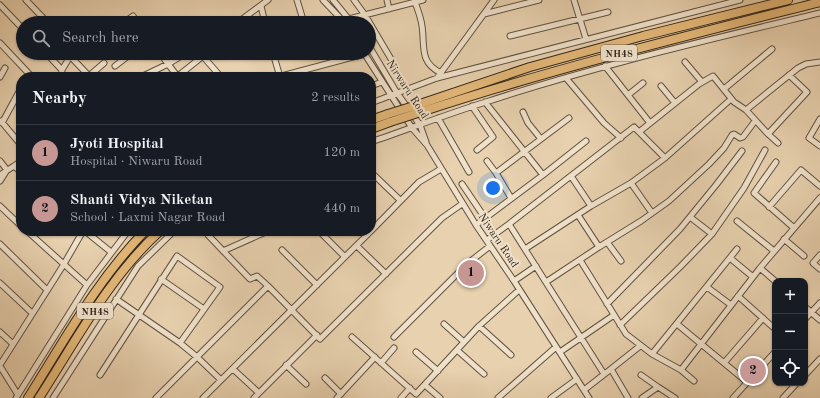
<!DOCTYPE html>
<html lang="en">
<head>
<meta charset="utf-8">
<style>
	body { margin:0; font-family:"Old Standard TT",serif; background:#242831; color:#f1f3f6 }
	.controls { position:absolute; right:12px; bottom:12px; display:grid; overflow:hidden; border-radius:8px; box-shadow:0 1px 3px #0004 }
	.controls button { width:36px; height:36px; display:grid; place-items:center; padding:0; border:0; border-bottom:1px solid #363941; background:#171b24; color:#f1f3f6; font:20px sans-serif }
	.you { position:absolute; left:493px; top:188px; width:14px; height:14px; margin:-10px; border:3px solid #fff; border-radius:50%; background:#1a73e8; box-shadow:0 0 0 6px #1a73e833 }
	.badge { display:grid; place-items:center; width:26px; height:26px; border-radius:50%; background:#c59692; color:#111; font-size:13px; font-weight:700 }
	.pin { position:absolute; translate:-50% -50%; border:2px solid #fff; box-shadow:0 1px 4px #0006 }
	.list { margin:0; padding:0; list-style:none }
	h2 { display:flex; justify-content:space-between; align-items:center; height:52px; margin:0; padding:0 16px; font-size:17px }
	h2 small { font-size:13px; font-weight:400; color:#9ea1a6 }
	.list li { display:grid; grid-template-columns:26px 1fr auto; gap:12px; align-items:center; box-sizing:border-box; height:56px; padding:0 16px; border-top:1px solid #363941 }
	.list b { display:block; font-size:15px; white-space:nowrap }
	.list p { margin:0; font-size:13px; white-space:nowrap; color:#9ea1a6 }
	.list em { font-size:13px; font-style:normal; color:#9ea1a6 }
	.icon { flex:none; width:22px; height:22px; fill:none; stroke:currentColor; stroke-width:2; stroke-linecap:round; stroke-linejoin:round }
	.map { position:relative; flex:none; width:820px; height:398px; overflow:hidden }
	.search { position:absolute; background:#171b24; box-shadow:0 1px 3px #0004; left:16px; top:16px; width:360px; height:44px; display:flex; align-items:center; gap:10px; box-sizing:border-box; padding:0 14px; border-radius:22px; color:#9ea1a6; font-size:15px }
	.panel { position:absolute; background:#171b24; box-shadow:0 1px 3px #0004; left:16px; top:72px; width:360px; height:164px; border-radius:16px }
	.map>svg:first-child { display:block }
	.lines { fill:none; stroke-linecap:round; stroke-linejoin:round }
	.minor-casing { stroke:#605240; stroke-width:7 }
	.highway-casing { stroke:#33271b; stroke-width:10 }
	.minor { stroke:#f0e1cb; stroke-width:5 }
	.highway { stroke:#e4b878; stroke-width:8 }
	.highway-bridge-casing { stroke:#33271b; stroke-width:10; stroke-linecap:butt }
	.highway-bridge { stroke:#e4b878; stroke-width:8 }
	.labels { text-anchor:middle; stroke-width:4; stroke-linejoin:round; paint-order:stroke }
	.shield { fill:#f0e1cb; stroke:#6c5f50; stroke-width:1 }
	.shield-label { font-size:10px; font-weight:bold; fill:#33271b }
	.street-label { font-size:11px; fill:#33271b; stroke:#f0e1cb }
</style>
</head>
<body>
<div class="map">
<svg width="820" height="398" viewBox="0 0 820 398">
	<rect width="100%" height="100%" fill="#e8d1af"/>
	<filter id="stains"><feTurbulence type="fractalNoise" baseFrequency=".005" numOctaves="4"/><feColorMatrix values="0 0 0 0 .2 0 0 0 0 .09 0 0 0 0 .02 0 0 0 .5 -.17"/></filter>
	<radialGradient id="worn" r=".72"><stop offset=".6" stop-color="#630" stop-opacity="0"/><stop offset="1" stop-color="#630" stop-opacity=".3"/></radialGradient>
	<g class="lines">
		<g class="minor-casing">
			<path id="minor" d="M26,0L48,23
				M297,0L304,23
				M323,0L344,22
				M333,0L352,23
				M354,0L365,15L391,59
				M387,0L389,9
				M574,0L586,39
				M415,2C418,10 421,18 422,26C425,47 419,62 441,73
				M0,5L23,29
				M261,6L265,23
				M484,14L539,0
				M123,23L133,16L138,23
				M237,23L268,0
				M333,23L423,0
				M510,36L608,12
				M0,43L32,77
				M369,46L397,93L420,125L426,142
				M46,53L62,70L72,53
				M160,53L168,64L186,53
				M200,53L221,77
				M273,53L280,77
				M364,53L412,128L427,145L476,225L514,281L589,398
				M70,56L90,77
				M685,62L702,82
				M115,66L132,53
				M605,66L650,123
				M89,76L104,63
				M178,76L203,56L214,53
				M0,77L5,68
				M61,77L62,70
				M141,77L168,64L178,77
				M278,77L364,54
				M437,78L494,0
				M566,78L604,123L621,138
				M371,86L382,82
				M661,86L675,103
				M724,89L772,49
				M628,95L643,83
				M485,102L543,175
				M371,103L437,78L740,0
				M472,106L493,137L477,150
				M746,110L798,68L806,64L820,62
				M523,112L528,123L541,139
				M438,118L469,172
				M820,119L809,138L820,146
				M1,121L21,145
				M2,123L20,90
				M639,132L699,84L713,76L734,102L746,110L768,134L807,92L789,75
				M768,134L778,143
				M371,142C409,129 447,114 486,102C595,66 708,40 820,13
				M0,161L7,170L0,181
				M487,161L496,173L511,198
				M776,162L754,193L794,228
				M14,166L21,161
				M496,173L569,118
				M0,175L14,166L21,172
				M374,175L400,200
				M571,176L591,206
				M631,183L652,213
				M462,184L485,218
				M0,206L21,226
				M769,207L801,170L820,186
				M578,215L599,247L641,221L669,201L709,164L724,148L732,135L734,134L740,138L743,137L755,121
				M737,221L774,251
				M509,224L634,127L665,158
				M476,225L543,175L586,141
				M27,231L87,285
				M85,231L111,252
				M207,231L208,235L250,279L257,276L268,286
				M319,231L345,257
				M371,231L419,182L441,169
				M712,234L744,188L765,150
				M784,239L804,256
				M487,240L509,224L604,374
				M607,242L621,261
				M0,244L47,290
				M357,246L386,274
				M525,249L591,206L631,183L665,158L731,99
				M282,250L317,285
				M223,251L268,231
				M820,255L813,263L820,269
				M730,258L753,277
				M580,260L626,334L652,354L681,370L694,381
				M760,268L775,281
				M161,279L204,309
				M514,281L536,266
				M546,282L599,247
				M0,283L32,313
				M707,287L731,305
				M738,296L775,329
				M116,299L180,343L197,357L268,286L320,339L442,218L462,204
				M607,304L680,229L716,185L742,151
				M805,307L820,320
				M805,319L820,303
				M444,324L464,342
				M677,324L747,382
				M620,325L680,267L712,234L690,217
				M479,326L511,355
				M0,332L13,344
				M352,337L416,394L479,326L519,290
				M394,337L467,264L490,246
				M457,350L484,374
				M416,352L438,371
				M560,352L614,315
				M652,354L737,249
				M381,363L394,348
				M724,363L763,318
				M0,365L64,264L83,231
				M286,365L306,384
				M0,366L18,395
				M233,369L259,393
				M611,369L640,346
				M681,370L760,268L820,198
				M100,375L177,256L220,287L180,343
				M641,375L658,387
				M805,375L820,359
				M325,378L341,394
				M425,385L440,398
				M584,390L611,369L628,398
				M16,398L87,285L128,231
				M53,398L138,266L174,231
				M156,398L197,357L221,380
				M203,398L371,231
				M254,398L317,335
				M337,398L375,357
				M401,398L410,388
				M498,398L556,347
				M551,398L577,379
				M642,398L658,387L675,398
				M733,398L775,352
				M783,398L797,383"/>
		</g>
		<g class="highway-casing">
			<path id="highway" d="M417,105L530,67L643,36L788,0
				M421,112C552,69 686,36 820,2
				M371,120L388,114
				M371,129L390,122
				M28,398C64,341 97,280 145,231
				M39,398C76,341 109,277 160,231"/>
		</g>
		<use href="#minor" class="minor"/>
		<use href="#highway" class="highway"/>
		<g class="highway-bridge-casing">
			<path id="highway-bridge" d="M388,114L417,105
				M390,122L421,112"/>
		</g>
		<use href="#highway-bridge" class="highway-bridge"/>
	</g>
	<g class="labels">
		<g class="shield">
			<rect x="601" y="45" width="36" height="16" rx="3"/>
			<rect x="77" y="303" width="36" height="16" rx="3"/>
		</g>
		<g class="shield-label">
			<text x="619" y="57">NH48</text>
			<text x="95" y="315">NH48</text>
		</g>
		<g class="street-label">
			<text transform="translate(408 89) rotate(57)" y="4">Nirwaru Road</text>
			<text transform="translate(499 240) rotate(56)" y="4">Niwaru Road</text>
		</g>
	</g>
	<rect width="100%" height="100%" filter="url(#stains)"/>
	<rect width="100%" height="100%" fill="url(#worn)"/>
</svg>
<div class="controls">
<button>+</button>
<button>−</button>
<button><svg class="icon" aria-label="locate" viewBox="0 0 24 24"><circle cx="12" cy="12" r="6"/><path d="M12 2v4M12 18v4M2 12h4M18 12h4"/></svg></button>
</div>
<div class="you"></div>
<div class="pin badge" style="left:471px;top:273px">1</div>
<div class="pin badge" style="left:753px;top:371px">2</div>
<div class="search"><svg class="icon" aria-label="search" viewBox="0 0 24 24"><circle cx="10" cy="10" r="6"/><path d="M15 15l6 6"/></svg>Search here</div>
<section class="panel">
<h2>Nearby<small>2 results</small></h2>
<ul class="list">
<li><span class="badge">1</span><div><b>Jyoti Hospital</b><p>Hospital · Niwaru Road</p></div><em>120 m</em></li>
<li><span class="badge">2</span><div><b>Shanti Vidya Niketan</b><p>School · Laxmi Nagar Road</p></div><em>440 m</em></li>
</ul>
</section>
</div>
</body>
</html>
